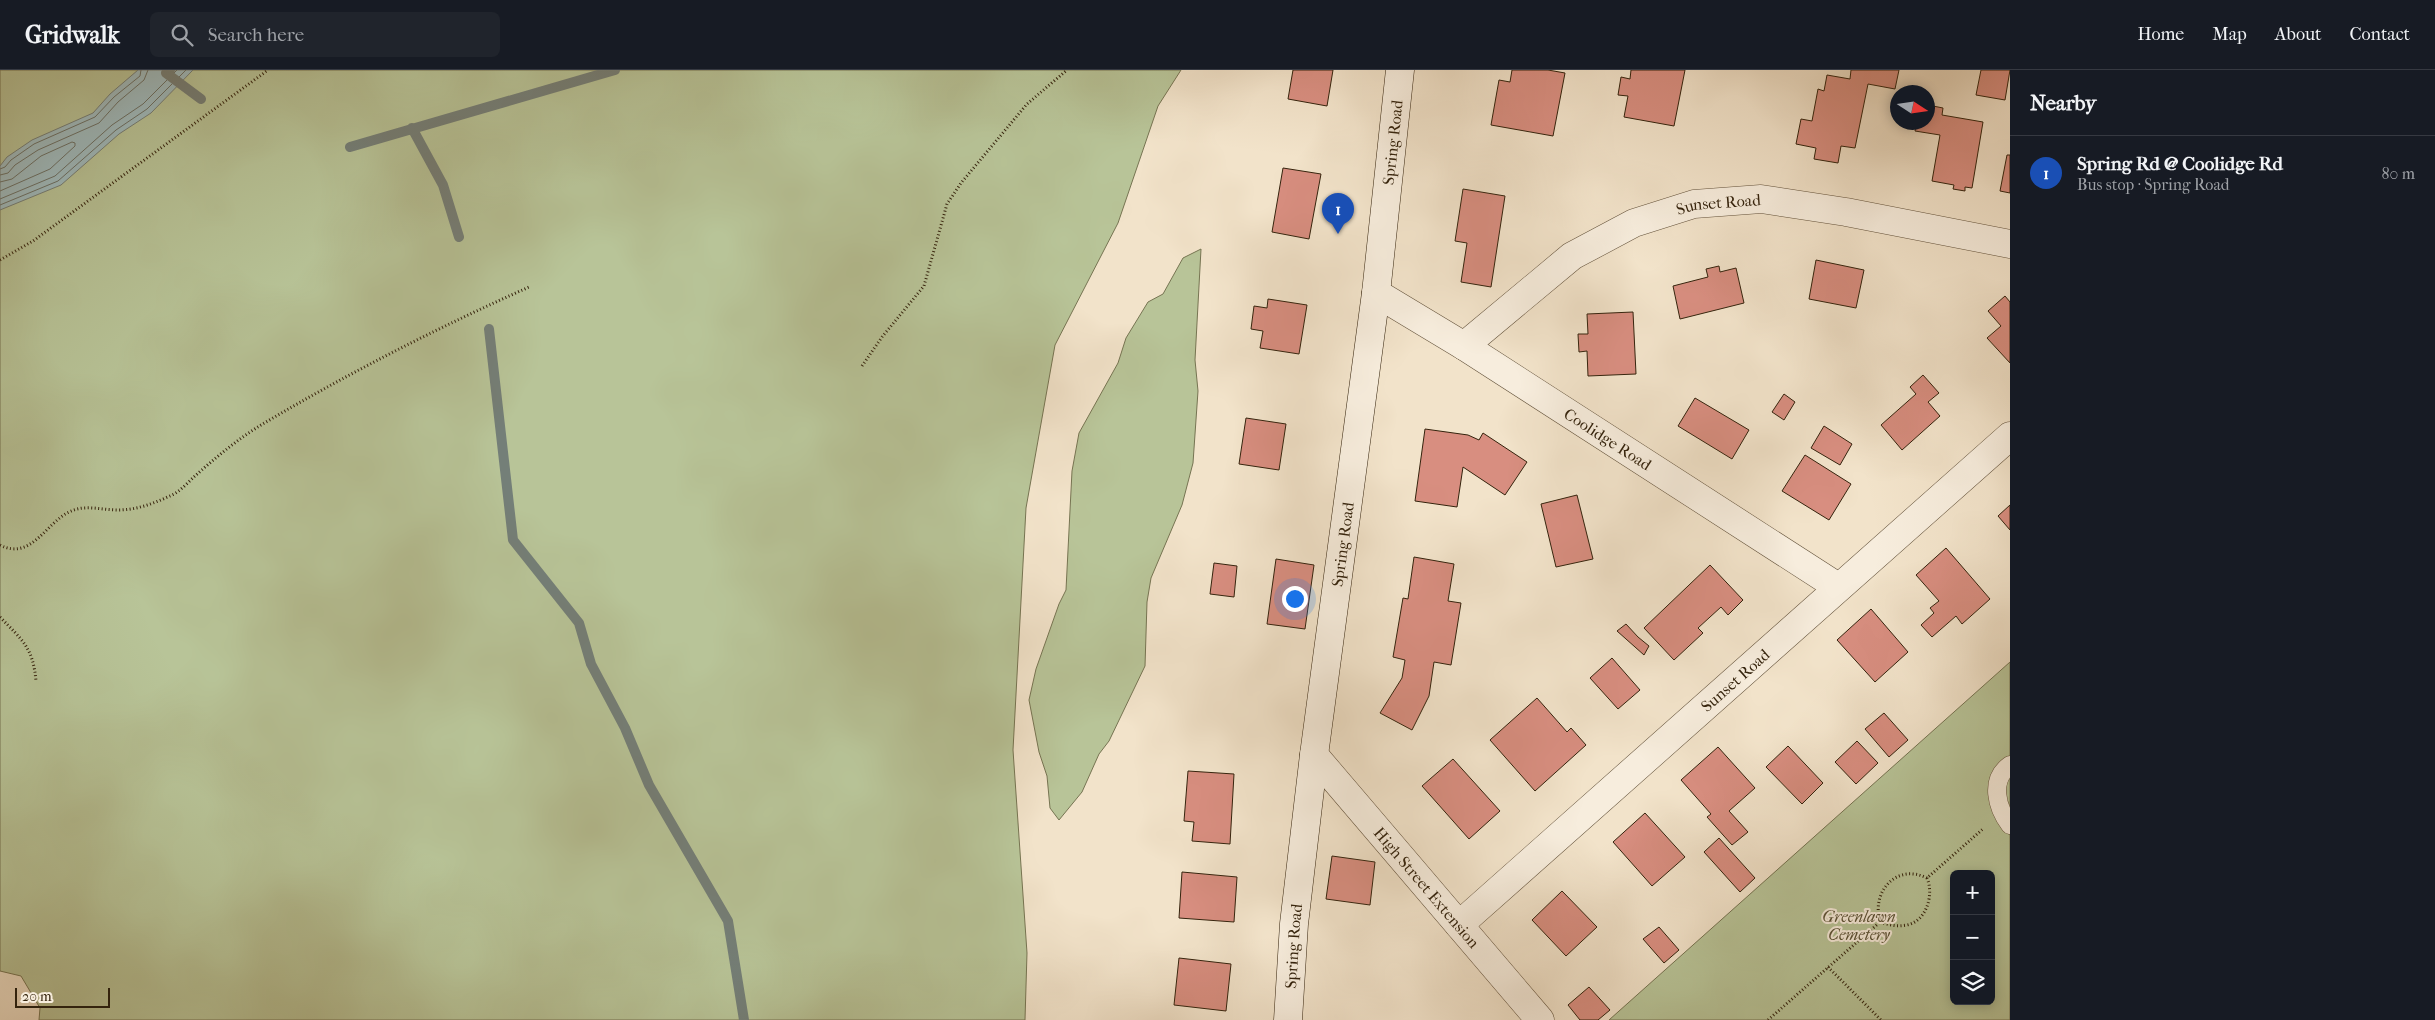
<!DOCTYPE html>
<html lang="en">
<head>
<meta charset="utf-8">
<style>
	body { margin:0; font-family:"IM FELL French Canon",serif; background:#20242c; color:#f1f3f6 }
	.controls { position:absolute; right:15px; bottom:15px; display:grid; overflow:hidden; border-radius:8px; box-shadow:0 2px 12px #0003 }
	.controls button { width:45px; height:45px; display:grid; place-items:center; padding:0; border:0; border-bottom:1px solid #363941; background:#171b24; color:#f1f3f6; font:25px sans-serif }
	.compass { position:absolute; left:1890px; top:15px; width:45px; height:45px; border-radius:50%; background:#171b24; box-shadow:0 2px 12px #0003; rotate:102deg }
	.scale { position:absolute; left:15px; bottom:12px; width:95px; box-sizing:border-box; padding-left:5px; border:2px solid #34230d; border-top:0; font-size:14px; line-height:18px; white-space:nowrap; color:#34230d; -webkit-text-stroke:4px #f7eddd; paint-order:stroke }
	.you { position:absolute; left:1294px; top:528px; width:18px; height:18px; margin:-12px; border:4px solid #fff; border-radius:50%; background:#1a73e8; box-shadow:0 0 0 8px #1a73e833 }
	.badge { display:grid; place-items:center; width:32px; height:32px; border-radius:50%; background:#0b8043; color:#fff; font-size:16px; font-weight:700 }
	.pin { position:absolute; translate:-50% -41px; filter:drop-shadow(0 1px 2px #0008) }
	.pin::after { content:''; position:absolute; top:26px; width:18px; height:15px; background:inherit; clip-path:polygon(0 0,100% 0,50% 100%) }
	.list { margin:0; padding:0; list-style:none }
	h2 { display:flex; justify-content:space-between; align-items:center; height:65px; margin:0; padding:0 20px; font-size:21px }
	h2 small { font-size:16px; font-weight:400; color:#9ea1a6 }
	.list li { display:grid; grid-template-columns:32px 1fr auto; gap:15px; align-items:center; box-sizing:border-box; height:75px; padding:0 20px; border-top:1px solid #363941 }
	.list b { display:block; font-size:19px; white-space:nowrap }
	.list p { margin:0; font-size:16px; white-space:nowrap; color:#9ea1a6 }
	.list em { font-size:16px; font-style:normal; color:#9ea1a6 }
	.icon { flex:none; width:28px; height:28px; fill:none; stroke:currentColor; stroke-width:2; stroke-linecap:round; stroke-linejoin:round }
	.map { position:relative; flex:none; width:2010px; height:950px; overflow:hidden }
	header { display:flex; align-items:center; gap:30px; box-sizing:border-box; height:70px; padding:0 25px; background:#171b24; border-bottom:1px solid #363941 }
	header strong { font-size:24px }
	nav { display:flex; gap:28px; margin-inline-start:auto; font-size:18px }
	.search { width:350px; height:45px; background:#20242c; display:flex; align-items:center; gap:12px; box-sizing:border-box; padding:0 18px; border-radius:8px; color:#9ea1a6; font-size:19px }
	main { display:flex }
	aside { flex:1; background:#171b24 }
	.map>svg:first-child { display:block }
	.green { fill:#b8c498; stroke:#767452; fill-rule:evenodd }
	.water { fill:#9fbcc0; stroke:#747f78 }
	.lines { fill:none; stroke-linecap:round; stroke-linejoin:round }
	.shore { stroke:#6a7066; stroke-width:1 }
	.stream { stroke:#747f78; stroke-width:10 }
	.building { fill:#d88e80; stroke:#34230d }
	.service-casing { stroke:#64533c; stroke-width:19 }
	.minor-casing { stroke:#64533c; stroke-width:29 }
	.secondary-casing { stroke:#34230d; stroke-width:29 }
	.path { stroke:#34230d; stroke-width:3; stroke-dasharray:1 2.5; stroke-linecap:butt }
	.service { stroke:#f7eddd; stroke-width:18 }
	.minor { stroke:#f7eddd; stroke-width:28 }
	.secondary { stroke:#f7eddd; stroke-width:28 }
	.labels { text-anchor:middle; stroke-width:4; stroke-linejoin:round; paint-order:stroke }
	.street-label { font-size:16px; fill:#34230d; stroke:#f7eddd }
	.park-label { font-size:16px; font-style:italic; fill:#5c5337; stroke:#f7eddd }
</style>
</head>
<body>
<header>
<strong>Gridwalk</strong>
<div class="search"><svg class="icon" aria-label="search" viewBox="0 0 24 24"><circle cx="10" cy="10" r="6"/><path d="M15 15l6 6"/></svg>Search here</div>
<nav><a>Home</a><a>Map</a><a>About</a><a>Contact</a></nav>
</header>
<main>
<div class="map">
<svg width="2010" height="950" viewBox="0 0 2010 950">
	<rect width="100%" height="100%" fill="#f2e3ca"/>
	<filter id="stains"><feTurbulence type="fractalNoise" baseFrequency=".004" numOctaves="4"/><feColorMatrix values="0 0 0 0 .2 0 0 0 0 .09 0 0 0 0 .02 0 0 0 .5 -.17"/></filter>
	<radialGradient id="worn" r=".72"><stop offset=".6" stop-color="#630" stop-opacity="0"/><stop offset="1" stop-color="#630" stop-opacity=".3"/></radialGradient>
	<path class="green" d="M0,0H1181L1158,36L1118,153L1055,275L1026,438L1013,680L1027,883L1025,950H39L40,938L21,906L0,901Z
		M1201,179L1195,290L1198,321L1193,393L1182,435L1151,508L1147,532L1145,596L1109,671L1099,684L1082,722L1059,750L1050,738L1047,706L1039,682L1029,630L1036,599L1059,534L1066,520L1072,401L1079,363L1118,293L1126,268L1148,232L1163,224L1183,188Z
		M2010,592V950H1609ZM1954,804H1991V931H1954Z"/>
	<path class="water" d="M138,0H193L151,43L119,64L61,115L0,140V96L7,87L32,70L93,43L110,24Z"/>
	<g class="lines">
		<path class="shore" d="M0,99L5,97L11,90L34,74L95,47L114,27L140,6L141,0
			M0,105L8,103L15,95L38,80L99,53L118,32L144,10L148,0
			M0,112L12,109L41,86L72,72L75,73V76L50,99L0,121
			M0,129L55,106L112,55L143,34L177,0
			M0,135L58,111L116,60L147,39L186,0"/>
		<path class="stream" d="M170,0L166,3L201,29
			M412,58L443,115L459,167
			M350,77L615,0
			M489,259L513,470L579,553L591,594L625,658L649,715L728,851L744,950"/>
	</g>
	<path class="building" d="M1293,0H1333L1327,36L1288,29Z
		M1512,0H1548L1565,3L1553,66L1491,55L1499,10L1510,12Z
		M1631,0H1685L1674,56L1624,47L1628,26L1618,25L1621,7L1630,9Z
		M1851,0H1899L1895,19L1868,14L1855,78L1841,76L1838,93L1814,89L1816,78L1796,74L1801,49L1812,51L1818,19L1824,21L1827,5L1850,9Z
		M1981,0H2010L2005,30L1976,25Z
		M1928,35L1943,38L1942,45L1983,52L1972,118L1965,117V121L1953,119L1954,115L1932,111L1940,65L1915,61L1917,52H1928Z
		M2007,85H2010V123L2000,121Z
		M1283,98L1321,104L1309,169L1272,162Z
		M1463,119L1505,126L1491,217L1461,212L1467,173L1455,171Z
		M1816,190L1864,200L1856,238L1809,229Z
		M1719,196L1720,202L1736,198L1744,233L1680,249L1673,216L1708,207L1706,199Z
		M2005,226L2010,232V293L1987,268L2001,256L1988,241Z
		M1268,229L1307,235L1299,284L1260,278L1263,261L1251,259L1254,236L1267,238Z
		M1633,242L1636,304L1588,306L1587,281L1579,282L1578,264H1588L1587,244Z
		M1923,305L1939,323L1928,332L1940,346L1902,380L1881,355L1916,324L1910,317Z
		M1784,324L1795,332L1784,350L1772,342Z
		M1695,328L1749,360L1732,389L1678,356Z
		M1246,348L1286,354L1279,400L1239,394Z
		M1824,356L1852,374L1840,395L1811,378Z
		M1425,359L1468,365L1479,370L1483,363L1527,392L1505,425L1463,397L1457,437L1415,431Z
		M1805,385L1851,414L1829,450L1782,421Z
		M1577,425L1593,489L1556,497L1541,434Z
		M2010,435V460L1998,446Z
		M1946,478L1990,529L1962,554L1956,546L1932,567L1921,555L1934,543L1930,538L1939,531L1916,505Z
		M1414,487L1454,494L1448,531L1461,533L1451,595L1434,592L1429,626L1412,660L1380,643L1402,608L1405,590L1393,587L1403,528L1408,529Z
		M1276,489L1314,495L1305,559L1267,554Z
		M1214,493L1237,496L1234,527L1210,524Z
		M1710,495L1743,530L1728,545L1721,537L1698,558L1703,563L1674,590L1644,558Z
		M1871,539L1908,582L1875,612L1837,570Z
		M1626,554L1638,567L1649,576L1644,585L1617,561Z
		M1612,588L1640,620L1618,639L1590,608Z
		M1537,628L1567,662L1571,658L1586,675L1535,721L1490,670Z
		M1884,643L1908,670L1889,687L1865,659Z
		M1857,671L1878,693L1856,714L1835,692Z
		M1788,676L1823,713L1802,734L1766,697Z
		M1718,677L1755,718L1729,741L1748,762L1732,775L1707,747L1711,744L1681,710Z
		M1453,689L1500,741L1469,769L1422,716Z
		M1188,701L1234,704L1230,774L1192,771L1194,752L1184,751Z
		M1645,743L1685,787L1652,816L1613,772Z
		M1719,768L1755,808L1740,822L1704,782Z
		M1332,786L1375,792L1370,835L1326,829Z
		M1182,802L1237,807L1234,852L1179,848Z
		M1562,821L1597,857L1566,886L1532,850Z
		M1659,857L1679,880L1664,893L1643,869Z
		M1179,888L1231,894L1226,941L1174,935Z
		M1589,917L1610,940L1598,950H1580L1568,935Z"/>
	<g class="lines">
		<g class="service-casing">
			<path id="service" d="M2010,695C1989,710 1997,738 2010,755"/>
		</g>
		<g class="minor-casing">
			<g id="minor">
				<path id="s1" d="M1376,223L1464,276L1838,517"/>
				<path id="s2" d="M1464,276L1572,186L1634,153L1694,134L1761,129L1846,142L2010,174"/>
				<path id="s3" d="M1314,685L1540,950"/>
				<path id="s4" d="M1459,855L2010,366"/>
			</g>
		</g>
		<g class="secondary-casing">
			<g id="secondary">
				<path id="s5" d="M1288,950L1294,854L1314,685L1376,223L1400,0"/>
			</g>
		</g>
		<path class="path" d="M0,190L33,171L268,0
			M862,296L882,267L924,216L947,134L961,113L1027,34L1067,0
			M0,475C31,491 46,453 69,442C85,434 101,440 118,440C137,440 155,433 172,425C181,421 188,412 195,406C215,388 238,369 261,355C347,304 437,258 529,217
			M0,547C22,570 33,577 36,611
			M1880,852C1889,855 1897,857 1907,855C1927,851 1934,824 1927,808
			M1828,897L1881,950
			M1768,950L1880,852C1871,821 1897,793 1927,808L1984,758"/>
		<use href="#service" class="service"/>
		<use href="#minor" class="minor"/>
		<use href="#secondary" class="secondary"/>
	</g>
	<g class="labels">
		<g class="street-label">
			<text dy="6" stroke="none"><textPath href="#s5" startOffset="884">Spring Road</textPath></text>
			<text dy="6" stroke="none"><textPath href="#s2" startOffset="298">Sunset Road</textPath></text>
			<text dy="6" stroke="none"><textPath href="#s1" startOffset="274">Coolidge Road</textPath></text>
			<text dy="6" stroke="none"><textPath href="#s5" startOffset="479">Spring Road</textPath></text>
			<text dy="6" stroke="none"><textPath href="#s4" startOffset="369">Sunset Road</textPath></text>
			<text dy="6" stroke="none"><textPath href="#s3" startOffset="174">High Street Extension</textPath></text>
			<text dy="6" stroke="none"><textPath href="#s5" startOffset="74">Spring Road</textPath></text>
		</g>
		<g class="park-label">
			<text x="1859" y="852">Greenlawn<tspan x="1859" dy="18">Cemetery</tspan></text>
		</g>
	</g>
	<rect width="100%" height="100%" filter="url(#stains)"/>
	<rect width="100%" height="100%" fill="url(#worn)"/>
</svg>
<div class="controls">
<button>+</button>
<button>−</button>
<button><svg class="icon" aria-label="layers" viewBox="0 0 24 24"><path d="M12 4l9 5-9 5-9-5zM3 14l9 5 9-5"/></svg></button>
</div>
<svg class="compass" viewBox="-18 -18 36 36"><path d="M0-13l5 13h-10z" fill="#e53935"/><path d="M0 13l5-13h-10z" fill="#9ea1a6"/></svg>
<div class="scale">20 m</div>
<div class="you"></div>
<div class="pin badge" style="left:1338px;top:164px;background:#1a4fb4">1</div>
</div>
<aside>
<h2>Nearby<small></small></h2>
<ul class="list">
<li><span class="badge" style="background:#1a4fb4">1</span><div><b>Spring Rd @ Coolidge Rd</b><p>Bus stop · Spring Road</p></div><em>80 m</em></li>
</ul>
</aside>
</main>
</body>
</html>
